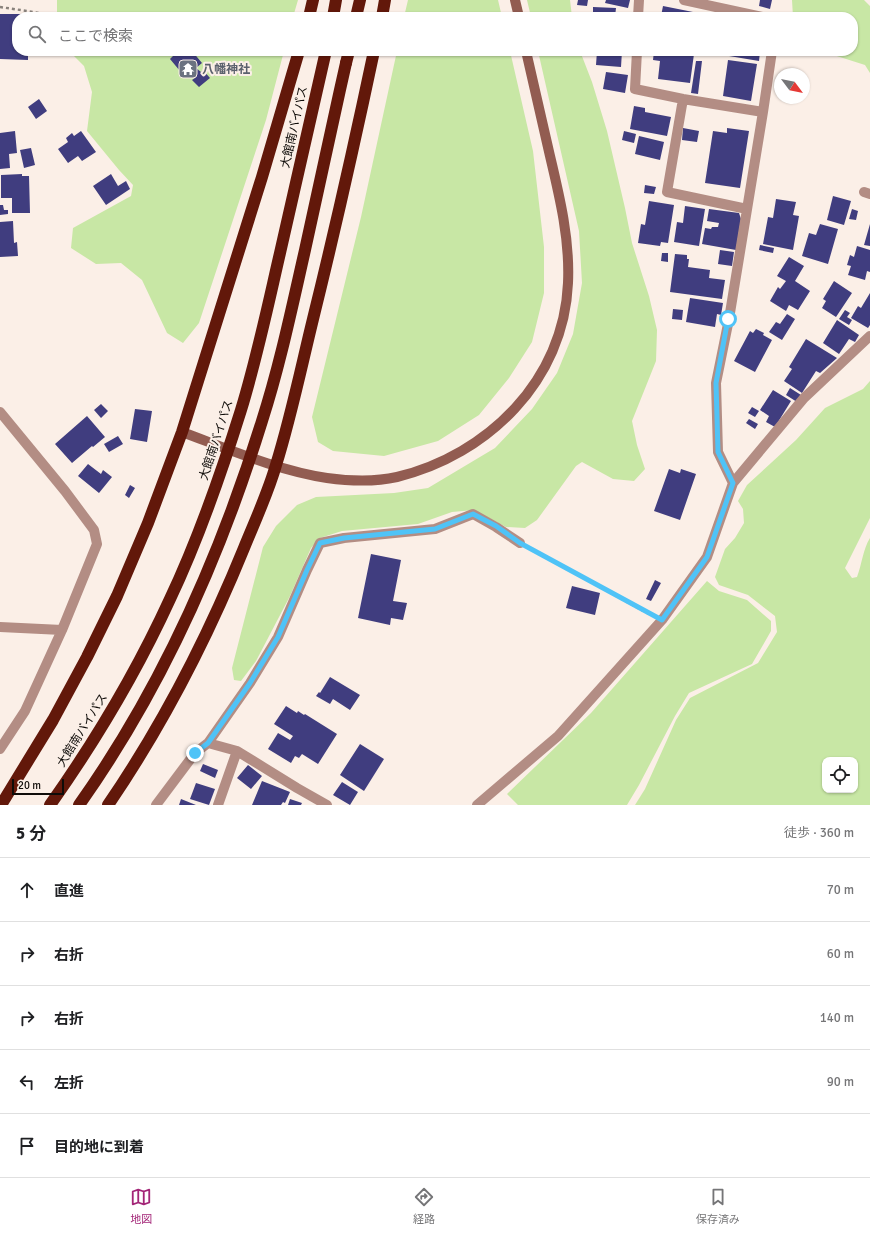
<!DOCTYPE html>
<html lang="ja">
<head>
<meta charset="utf-8">
<style>
	body { margin:0; font-family:Signika,"Noto Sans JP",sans-serif; background:#f6f6f6; color:#202124 }
	.controls { position:absolute; right:12px; bottom:12px; display:grid; overflow:hidden; border-radius:8px; box-shadow:0 1px 3px #0004 }
	.controls button { width:36px; height:36px; display:grid; place-items:center; padding:0; border:0; border-bottom:1px solid #e0e0e0; background:#fff; color:#202124; font:20px sans-serif }
	.compass { position:absolute; left:774px; top:68px; width:36px; height:36px; border-radius:50%; background:#fff; box-shadow:0 1px 3px #0004; rotate:122deg }
	.scale { position:absolute; left:12px; bottom:10px; width:52px; box-sizing:border-box; padding-left:4px; border:2px solid #0f0c09; border-top:0; font-size:11px; line-height:14px; white-space:nowrap; color:#0f0c09; -webkit-text-stroke:3px #fbefe7; paint-order:stroke }
	.stop { position:absolute; width:12px; height:12px; margin:-9px; border:3px solid #4fc3f7; border-radius:50%; background:#fff }
	.stop.end { background:#4fc3f7; border-color:#fff; box-shadow:0 1px 4px #0008 }
	.list { margin:0; padding:0; list-style:none }
	h2 { display:flex; justify-content:space-between; align-items:center; height:52px; margin:0; padding:0 16px; font-size:17px }
	h2 small { font-size:13px; font-weight:400; color:#757577 }
	.list li { display:grid; grid-template-columns:26px 1fr auto; gap:12px; align-items:center; box-sizing:border-box; height:64px; padding:0 16px; border-top:1px solid #e0e0e0 }
	.list b { display:block; font-size:15px; white-space:nowrap }
	.list em { font-size:13px; font-style:normal; color:#757577 }
	.icon { flex:none; width:22px; height:22px; fill:none; stroke:currentColor; stroke-width:2; stroke-linecap:round; stroke-linejoin:round }
	.map { position:relative; flex:none; width:870px; height:805px; overflow:hidden }
	.search { position:absolute; background:#fff; box-shadow:0 1px 3px #0004; left:12px; right:12px; top:12px; height:44px; display:flex; align-items:center; gap:10px; box-sizing:border-box; padding:0 14px; border-radius:16px; color:#757577; font-size:15px }
	.sheet { height:372px; background:#fff }
	nav { display:flex; justify-content:space-around; align-items:center; box-sizing:border-box; height:56px; border-top:1px solid #e0e0e0; background:#fff; font-size:11px; color:#757577 }
	nav a { display:grid; justify-items:center; gap:2px }
	nav .on { color:#a32577 }
	.map>svg:first-child { display:block }
	.green { fill:#c8e7a5; fill-rule:evenodd }
	.building { fill:#403d7f }
	.lines { fill:none; stroke-linecap:round; stroke-linejoin:round }
	.path { stroke:#89827c; stroke-width:2.5; stroke-dasharray:3 3; stroke-linecap:butt }
	.street { stroke:#b38d84; stroke-width:10 }
	.secondary { stroke:#925c51; stroke-width:10 }
	.highway { stroke:#62180a; stroke-width:12 }
	.highway-bridge { stroke:#62180a; stroke-width:12 }
	.route { stroke:#4fc3f7; stroke-width:5 }
	.labels { text-anchor:middle; stroke-width:4; stroke-linejoin:round; paint-order:stroke }
	.worship-label { font-size:12px; font-weight:bold; fill:#5b616d; stroke:#fbefe7; text-anchor:start }
	.street-label { font-size:12px; fill:#0f0c09; stroke:#fbefe7 }
</style>
</head>
<body>
<div class="map">
<svg width="870" height="805" viewBox="0 0 870 805">
	<rect width="100%" height="100%" fill="#fbefe7"/>
	<path class="green" d="M57,0H298L293,17H57Z
		M408,0H498L502,17H404Z
		M527,0H570L572,17H531Z
		M792,0H864L870,6V73L865,65L821,51H853V17H793Z
		M69,51H284L266,120L199,323L183,343L167,333L142,280L121,263L96,264L71,248L73,228L131,196L133,185L119,170L87,131L92,92L84,66Z
		M397,51H510L533,151L544,247V293L532,342L509,378L479,415L438,441L384,456L333,451L318,442L312,417L361,217Z
		M538,51H580L592,82L607,131L625,208L632,243L649,296L657,330L656,361L632,421L637,445L645,469L634,481L613,479L582,462L576,466L537,520L525,528L506,527L474,510L452,512L418,524L342,531L320,538L311,548L290,596L256,661L241,681L234,680L232,668L263,547L276,526L297,505L316,497L394,493L428,488L495,448L532,409L557,373L573,334L582,283L579,231Z
		M870,381V518L845,568L852,578L857,577C862,564 863,549 870,538V805H635L645,789L676,720L690,698L758,663L777,632L775,616L748,595L719,585L715,577L725,549L735,538L744,523L743,509L738,501L747,485L796,440L825,408L863,389ZM825,760H855V790H825Z
		M707,581L719,591L747,600L771,621V631L752,664L689,693L675,716L639,785L627,805H518L507,794L591,713Z"/>
	<path class="building" d="M578,0H588L587,6L577,5Z
		M606,0H630L628,8L605,3Z
		M760,0H772L770,9L759,6Z
		M663,6L703,14V17H668L661,16Z
		M593,7L616,8L615,17H593Z
		M0,14H24V17H17V51H28V60L0,59Z
		M171,51H192L202,63L196,68L201,72L203,70L210,78L199,87L192,80L195,78L190,73L185,77L170,59L174,55Z
		M597,51H622L621,67L596,65Z
		M654,51H682L694,54L690,83L658,79L660,61L653,60Z
		M730,51H767V53L760,52L759,61L729,56Z
		M728,60L757,64L751,101L723,96Z
		M696,61H702L698,94L691,93Z
		M606,72L628,75L625,93L603,89Z
		M39,99L47,111L36,119L28,107Z
		M634,106L645,108V112L671,117L667,136L630,129Z
		M683,128L699,131L697,142L682,140Z
		M727,128L749,131L740,188L705,183L713,131L727,133Z
		M15,131L17,153L9,154L10,168L0,169V133Z
		M81,131L96,152L82,161L78,156L68,163L58,149L68,142L66,138L72,133L74,136Z
		M624,131L636,134L634,143L622,140Z
		M639,136L664,142L660,160L635,154Z
		M31,148L35,165L24,168L20,150Z
		M22,174V176H29L30,213H12V198H1V175Z
		M111,174L118,186L126,181L130,189L106,205L93,186Z
		M645,185L656,187L654,194L644,193Z
		M833,196L851,201L844,225L827,220Z
		M776,199L796,202L793,215L799,216L793,250L763,244L768,217L773,218Z
		M649,201L674,205L668,243L661,242L660,246L638,243L641,224L645,225Z
		M0,205H3L4,210H8V214L0,215Z
		M685,206L705,209L699,246L674,242L677,222L683,223Z
		M709,209L739,213L741,219L736,250L702,244L705,228L711,229L712,227H718L719,223L707,221Z
		M852,209L858,211L856,220L849,219Z
		M13,221L14,243L17,242L18,256L0,257V222Z
		M820,224L838,229L828,264L802,256L809,233L816,235Z
		M870,224V246L864,245Z
		M760,245L774,248L773,253L759,250Z
		M857,246L870,250V272L867,271L865,280L848,275L851,266L847,265L850,255L854,257Z
		M720,250L734,252L732,266L718,264Z
		M662,253H668V262L661,261Z
		M675,254L687,255V259H689L688,267L710,270L709,278L725,280L722,299L670,292Z
		M789,257L804,266L795,281L810,291L798,310L789,305L786,311L770,301L778,287L780,289L786,281L777,276Z
		M834,281L852,293L836,317L822,308L826,301L823,299Z
		M870,293V325L868,328L851,318L858,306L861,308Z
		M690,298L723,303L721,315L717,314L715,327L686,322Z
		M673,309L683,310L682,320L672,319Z
		M845,310L850,313L847,317L852,320L849,325L839,319Z
		M787,314L795,319L782,340L769,332L776,322L780,324Z
		M837,320L859,335L855,342L849,339L839,354L823,343Z
		M756,329L764,333L763,335L772,340L755,372L734,361L750,331L753,333Z
		M806,339L837,358L820,373L816,371L802,393L784,381L792,369L789,367Z
		M790,388L801,395L797,402L786,395Z
		M773,390L791,401L775,427L766,422L769,416L760,410Z
		M101,404L108,411L101,418L94,410Z
		M752,407L759,411L755,417L748,413Z
		M135,409L152,411L147,442L130,439Z
		M87,416L105,437L93,447L92,446L72,463L55,444Z
		M749,419L758,424L755,429L746,423Z
		M118,436L123,444L109,452L104,444Z
		M88,464L101,474L103,470L112,477L99,493L78,476Z
		M669,469L680,473L681,469L696,474L680,520L654,511Z
		M130,485L135,488L129,498L125,495Z
		M371,554L401,560L393,601L407,603L403,620L391,618L390,625L358,618Z
		M655,580L661,583L651,601L646,599Z
		M572,586L600,593L595,615L566,608Z
		M330,677L360,695L350,710L333,699L330,704L316,696L319,692L320,693Z
		M286,706L297,713L298,711L304,715L305,714L337,734L318,764L302,754L299,758L295,756L291,763L268,749L278,733L290,740L293,736L274,724Z
		M360,744L384,759L364,791L340,775Z
		M203,764L218,770L215,778L200,771Z
		M248,765L262,776L251,789L237,778Z
		M262,781L290,792L285,803L283,802L281,805H252Z
		M342,782L358,792L350,805L333,795Z
		M196,783L215,789L209,805L190,799Z
		M181,799L196,805H179Z
		M290,799L302,803L301,805H288Z"/>
	<g class="lines">
		<path class="path" d="M0,7L27,11L62,17
			M531,549L649,614"/>
		<path class="street" d="M684,0L762,17
			M638,17L639,0
			M637,51L635,89L683,99L763,112L729,319L716,383L718,452L733,483
			M683,99L667,192L747,209
			M763,112L772,51
			M864,192L870,194
			M0,412L65,491L94,530L97,544L62,630L25,711L0,749
			M0,627L62,630
			M208,743L237,751L297,788L327,805
			M156,805L195,753L208,743L250,683L278,637L307,570L320,543L344,538L435,529L473,514L496,527L520,543
			M218,805L237,751
			M477,805L558,736L662,620L707,557L733,483L804,398L870,336"/>
		<path class="secondary" d="M515,0L519,17
			M182,432C228,449 279,471 327,478C349,481 375,482 397,477C488,455 564,380 568,283C570,240 560,198 550,156C542,121 534,86 526,51"/>
		<path class="highway" d="M309,17L313,0
			M333,17L336,0
			M356,17L360,0
			M382,17L385,0
			M346,63L349,51
			M1,805L53,720L87,657L117,596L148,523L182,432L262,177L299,51
			M108,805C164,723 207,639 244,548C255,521 268,493 276,465C291,417 301,368 313,319C335,230 355,141 374,51"/>
		<path class="highway-bridge" d="M50,805C96,740 137,671 170,599C199,538 221,474 241,410C257,358 268,305 280,253C295,187 310,121 325,55
			M79,805C162,688 220,557 262,421C280,365 292,307 305,250C319,187 332,125 346,63"/>
	</g>
	<g class="lines">
		<path class="route" d="M195,753L208,743L250,683L278,637L307,570L320,543L344,538L435,529L473,514L496,526L520,543L662,620L707,557L733,483L718,452L716,383L728,319"/>
	</g>
	<defs>
		<g id="temple-square" transform="scale(1)"><rect x="-9" y="-9" width="18" height="18" rx="4" fill="#6b7280" stroke="#fbefe7"/><path d="M0-6L5-2H3V0L6.5 2.5H4V6H1.5V3h-3V6H-4V2.5H-6.5L-3 0V-2H-5Z" fill="#fff"/></g>
	</defs>
	<g fill-rule="evenodd">
		<use href="#temple-square" x="188" y="69"/>
	</g>
	<g class="labels">
		<g class="worship-label">
			<text x="202" y="73">八幡神社</text>
		</g>
		<g class="street-label">
			<text transform="translate(294 127) rotate(-77)" y="4">大館南バイパス</text>
			<text transform="translate(216 440) rotate(-72)" y="4">大館南バイパス</text>
			<text transform="translate(82 730) rotate(-58)" y="4">大館南バイパス</text>
		</g>
	</g>
</svg>
<div class="controls">
<button><svg class="icon" aria-label="locate" viewBox="0 0 24 24"><circle cx="12" cy="12" r="6"/><path d="M12 2v4M12 18v4M2 12h4M18 12h4"/></svg></button>
</div>
<svg class="compass" viewBox="-18 -18 36 36"><path d="M0-13l5 13h-10z" fill="#e53935"/><path d="M0 13l5-13h-10z" fill="#757577"/></svg>
<div class="scale">20 m</div>
<div class="stop" style="left:728px;top:319px"></div>
<div class="stop end" style="left:195px;top:753px"></div>
<div class="search"><svg class="icon" aria-label="search" viewBox="0 0 24 24"><circle cx="10" cy="10" r="6"/><path d="M15 15l6 6"/></svg>ここで検索</div>
</div>
<section class="sheet">
<h2>5 分<small>徒歩 · 360 m</small></h2>
<ul class="list">
<li><svg class="icon" aria-label="ahead" viewBox="0 0 24 24"><path d="M12 20V5M6 11l6-6 6 6"/></svg><div><b>直進</b></div><em>70 m</em></li>
<li><svg class="icon" aria-label="right" viewBox="0 0 24 24"><path d="M7 20v-9h11M14 6l5 5-5 5"/></svg><div><b>右折</b></div><em>60 m</em></li>
<li><svg class="icon" aria-label="right" viewBox="0 0 24 24"><path d="M7 20v-9h11M14 6l5 5-5 5"/></svg><div><b>右折</b></div><em>140 m</em></li>
<li><svg class="icon" aria-label="left" viewBox="0 0 24 24"><path d="M17 20v-9H6M10 6l-5 5 5 5"/></svg><div><b>左折</b></div><em>90 m</em></li>
<li><svg class="icon" aria-label="arrive" viewBox="0 0 24 24"><path d="M6 21V4h12l-3 4 3 4H6"/></svg><div><b>目的地に到着</b></div></li>
</ul>
</section>
<nav>
<a class="on"><svg class="icon" aria-label="map" viewBox="0 0 24 24"><path d="M3 6l6-2 6 2 6-2v14l-6 2-6-2-6 2zM9 4v14M15 6v14"/></svg>地図</a>
<a><svg class="icon" aria-label="directions" viewBox="0 0 24 24"><path d="M12 3l9 9-9 9-9-9zM9 14v-3h6M13 9l2 2-2 2"/></svg>経路</a>
<a><svg class="icon" aria-label="saved" viewBox="0 0 24 24"><path d="M7 4h10v16l-5-4-5 4z"/></svg>保存済み</a>
</nav>
</body>
</html>
